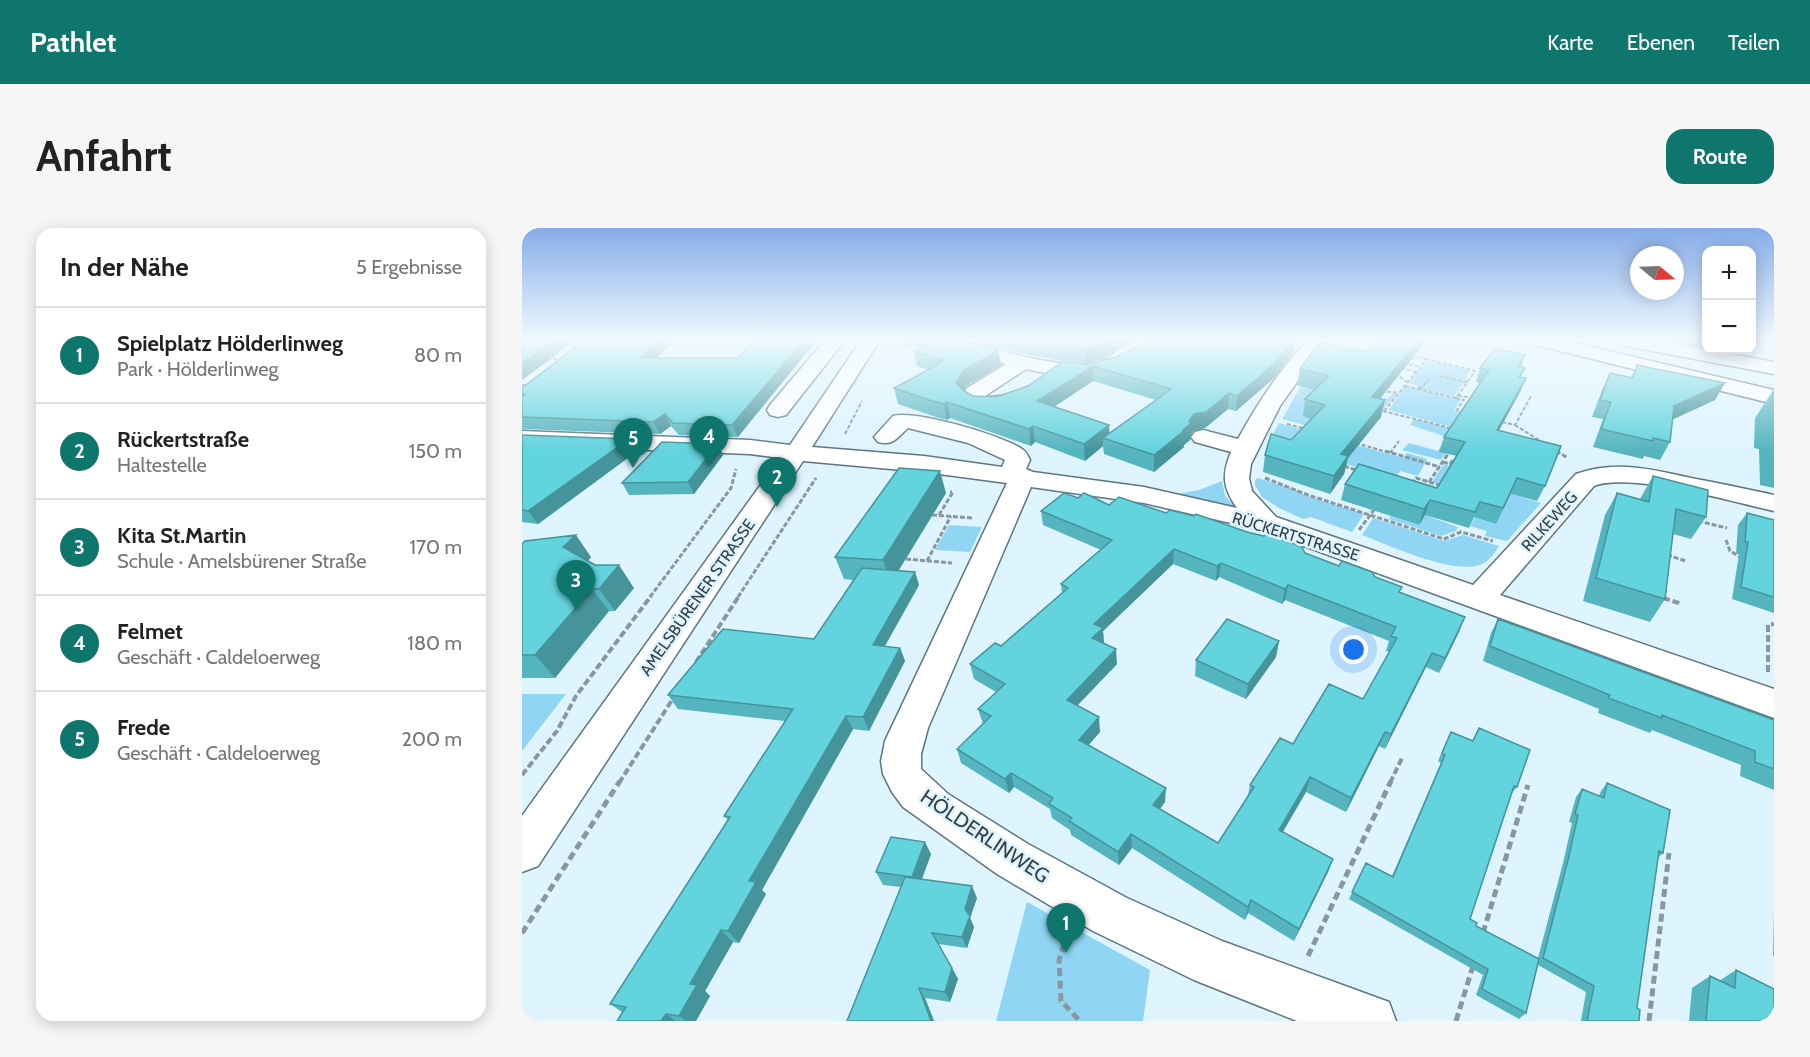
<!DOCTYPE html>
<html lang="de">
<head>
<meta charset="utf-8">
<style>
	body { margin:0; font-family:Cabin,sans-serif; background:#f6f6f6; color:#222 }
	.controls { position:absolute; right:18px; top:18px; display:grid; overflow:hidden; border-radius:12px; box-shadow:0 3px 15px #0003 }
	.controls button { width:54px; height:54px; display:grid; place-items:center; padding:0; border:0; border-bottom:2px solid #e0e0e0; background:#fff; color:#222; font:30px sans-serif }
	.compass { position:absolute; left:1108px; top:18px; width:54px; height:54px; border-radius:50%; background:#fff; box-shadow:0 3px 15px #0003; rotate:109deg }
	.you { position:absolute; left:832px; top:422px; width:21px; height:21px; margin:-15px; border:4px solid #fff; border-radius:50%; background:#1a73e8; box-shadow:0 0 0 9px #1a73e833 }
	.badge { display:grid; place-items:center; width:39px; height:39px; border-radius:50%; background:#0f766e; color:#fff; font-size:20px; font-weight:700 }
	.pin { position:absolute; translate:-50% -50px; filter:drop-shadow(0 2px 3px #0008) }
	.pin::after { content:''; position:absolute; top:32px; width:21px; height:18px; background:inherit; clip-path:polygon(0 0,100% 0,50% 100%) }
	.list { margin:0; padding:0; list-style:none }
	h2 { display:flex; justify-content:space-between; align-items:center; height:78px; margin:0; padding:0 24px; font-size:26px }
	h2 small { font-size:20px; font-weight:400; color:#767676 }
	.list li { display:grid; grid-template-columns:39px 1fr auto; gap:18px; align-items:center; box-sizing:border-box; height:96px; padding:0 24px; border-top:2px solid #e0e0e0 }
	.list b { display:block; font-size:22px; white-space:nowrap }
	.list p { margin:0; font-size:20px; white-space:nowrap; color:#767676 }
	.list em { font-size:20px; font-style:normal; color:#767676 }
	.map { position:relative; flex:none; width:1252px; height:793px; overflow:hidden; border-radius:18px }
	header { display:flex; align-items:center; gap:36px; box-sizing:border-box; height:84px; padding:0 30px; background:#0f766e; color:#fff }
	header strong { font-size:28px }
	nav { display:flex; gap:33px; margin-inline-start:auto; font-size:21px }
	.intro { display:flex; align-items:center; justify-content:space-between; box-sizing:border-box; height:144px; padding:0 36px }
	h1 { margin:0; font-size:42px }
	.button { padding:15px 27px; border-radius:18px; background:#0f766e; color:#fff; font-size:21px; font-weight:700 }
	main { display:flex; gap:36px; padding:0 36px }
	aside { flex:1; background:#fff; border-radius:18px; box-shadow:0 3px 15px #0003 }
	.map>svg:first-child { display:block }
	.green { fill:#90d6f4 }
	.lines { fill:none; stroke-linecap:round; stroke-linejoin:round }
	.minor-casing { stroke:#5e7682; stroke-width:3 }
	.path-far3 { stroke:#8898a0; stroke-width:2; stroke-dasharray:4 2; stroke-linecap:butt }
	.path-far2 { stroke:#8898a0; stroke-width:3; stroke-dasharray:5 2; stroke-linecap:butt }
	.path-far1 { stroke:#8898a0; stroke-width:4; stroke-dasharray:7 3; stroke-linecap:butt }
	.path { stroke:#8898a0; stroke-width:5; stroke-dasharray:8 4.5; stroke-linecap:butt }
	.minor { fill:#fff; fill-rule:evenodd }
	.wall { fill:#55b5bf; fill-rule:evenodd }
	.shaded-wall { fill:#45949b }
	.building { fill:#63d3de; stroke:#45949b; stroke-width:1.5; fill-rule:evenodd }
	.labels { text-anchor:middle; stroke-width:5; stroke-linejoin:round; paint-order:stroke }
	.street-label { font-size:16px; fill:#343e44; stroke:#def4fe }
	.near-street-label { font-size:20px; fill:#343e44; stroke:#def4fe }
</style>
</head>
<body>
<header>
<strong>Pathlet</strong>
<nav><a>Karte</a><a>Ebenen</a><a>Teilen</a></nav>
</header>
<div class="intro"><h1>Anfahrt</h1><a class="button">Route</a></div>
<main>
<aside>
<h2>In der Nähe<small>5 Ergebnisse</small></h2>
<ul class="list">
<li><span class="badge">1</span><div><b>Spielplatz Hölderlinweg</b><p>Park · Hölderlinweg</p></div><em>80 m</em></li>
<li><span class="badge">2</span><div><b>Rückertstraße</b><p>Haltestelle</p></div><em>150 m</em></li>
<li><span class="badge">3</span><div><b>Kita St.Martin</b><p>Schule · Amelsbürener Straße</p></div><em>170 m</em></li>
<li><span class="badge">4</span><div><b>Felmet</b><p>Geschäft · Caldeloerweg</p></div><em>180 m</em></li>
<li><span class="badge">5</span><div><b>Frede</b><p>Geschäft · Caldeloerweg</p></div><em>200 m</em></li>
</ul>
</aside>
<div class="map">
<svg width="1252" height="793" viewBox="0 0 1252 793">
	<rect width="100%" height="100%" fill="#def4fe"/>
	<path class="green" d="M906,132L949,142L943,152L931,150L943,153L932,168L894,160L895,157L886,155Z
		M779,158L853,177L859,170L865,171L871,165L875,166L860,182L814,198L808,204L760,191Z
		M884,158L939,172L932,182L949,187L940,202L866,182Z
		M892,191L939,203L919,232L880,222L887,215L916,223L925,209L888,197Z
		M757,195L881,230L885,225L905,231L896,248L878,243L873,250L747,214Z
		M922,236L936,240L931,249L1019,275L985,313L963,308L965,303L948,298L953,289L974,296L984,274L910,254Z
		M736,250L779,264L782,267L842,286L830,304L789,289L781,291L757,280L740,269L733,257V252Z
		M700,253L703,268L719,283L646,268L677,262Z
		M903,287L936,299L934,303L919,308L867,291L868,288L897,297Z
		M851,290L922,313L941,307L977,318C973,324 969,331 962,335C936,350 867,317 840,307Z
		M427,297L460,299L448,324L413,322Z
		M0,466H44L0,523Z
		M505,674L628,742L621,793H474Z"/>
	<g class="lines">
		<g class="minor-casing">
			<path id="minor" d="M303,112H323L264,187L256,189L248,187L245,182L248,177Z
				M339,112H358L290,219L402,228L480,239L483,232L446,215L386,200C375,210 371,218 356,214L352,209L371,188C394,182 479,207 500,221C504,223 506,228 508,232L504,241L511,244L622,259L715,280C700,259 700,246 709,224L673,214L669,209L673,204L681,202L716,211C735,176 758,141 786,112H805L758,178L729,236L727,250L730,263L754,289L951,357L1054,246C1093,232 1129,241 1169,250C1197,255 1224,261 1252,267V283C1211,274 1108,244 1072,258L978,367L1252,461V490L735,301L622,275L509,259L406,500L399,526V541L426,566L506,616L605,670L700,713L867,774L874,793H775L672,752L571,703L475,646L381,579L370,564L361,546L359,533L363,513L485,255L402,244L281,233L16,638L0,644V588L258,230L228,226L0,217V203L228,212L268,217Z
				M435,112H454V114C476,124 553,143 575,135C589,130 601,117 615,112C621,110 631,112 638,112C632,119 623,124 616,129C577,154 548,151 504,141L463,168C475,171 485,164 497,167L500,172L497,177C479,183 452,188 439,170L445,160L484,136L436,121L433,117Z
				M1007,112H1040L1252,162V176L1010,116Z
				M1094,112H1134L1252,134V146L1104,118L1097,116Z"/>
		</g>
		<path class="path-far3" d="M909,112L944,119L942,121
			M369,119L406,118
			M25,131H41
			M889,131L894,129L905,131
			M881,135L899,139
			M879,140L895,144
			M873,145L886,155
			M918,148L945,154
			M0,157H10
			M897,159L900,160L907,151
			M859,163L877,165
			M936,167L953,171
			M934,170L942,172L935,182L943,185
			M861,183L932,201
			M862,183L905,131L953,143L934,170L883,158
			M980,194L993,197L1009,168
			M765,196L784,201
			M993,197L1020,214
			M323,206L340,173
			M834,215L868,225
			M1034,223L1037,225
			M868,225L877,213"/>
		<path class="path-far2" d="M863,223L918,239
			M1034,223L1046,230
			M921,234L928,236L931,232
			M822,238L837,243
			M743,250L786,267L922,311L939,304L971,313
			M907,254L928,223
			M890,256L894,250L920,258
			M410,287L451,290
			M417,287L431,264H428
			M1176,293L1205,300
			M837,302L852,282
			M1204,312L1208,323L1220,330
			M1145,327L1164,333
			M384,331L430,335
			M405,333L429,288
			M128,369L209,260L214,241
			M216,369L294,250"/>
		<path class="path-far1" d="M1141,370L1160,376
			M174,434L217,368
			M1246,444V397L1252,396
			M0,547L35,503L54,468L129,368
			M97,555L152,469
			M868,555L881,528"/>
		<path class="path" d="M546,704L537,732L539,773L558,793
			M0,705L98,553
			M961,705L1006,557
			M786,728L869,553
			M934,793L951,738
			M1127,793L1147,625"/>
		<use href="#minor" class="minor"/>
	</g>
	<path class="wall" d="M378,112H443L476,122L479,137L444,158L441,163L451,168L474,169L564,136L594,129L626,112H774L772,124L751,151L714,183L706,181L683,200L671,203L669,206L668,212L662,217V219L632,244L582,226L581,218L563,233L513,214L509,218L428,190L425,192L414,189L376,176L372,160L407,142L395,138L392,123L405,117H379ZM571,153L634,172L587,205V197L532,179Z
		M458,112H611L579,131L564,135L533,132L497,125L465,116Z
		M1137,112H1185V120Z
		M1230,112H1252V117L1231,113L1230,117Z
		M904,113L858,171L859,189L826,230L822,246L808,266L741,244L743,227L769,212L789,191L781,188L783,171L793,162L775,157L778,141L843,124Z
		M1195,122H1227L1224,126Z
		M1003,127L999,139L1003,140L999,149L1004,150L998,164L977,202L1023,258L1015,273L989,266L974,296L952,289L947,300L903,287L897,297L819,272L823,256L915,260L935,228L917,224L922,209L959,155L954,154L958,140Z
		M135,130H215L216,209L157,207L149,198L138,206L0,201V160Z
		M1115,137L1203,155L1193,172L1151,191L1148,214L1138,232L1122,228L1121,231L1071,219L1081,191L1070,189L1080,162L1088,145L1109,150Z
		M1252,161V260L1238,257L1237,221L1232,220L1233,190Z
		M0,207L107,211L114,224L16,296L0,294Z
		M196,216L201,227L172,266L107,267L100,255Z
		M1131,248L1184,289L1169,311L1151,306L1143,371L1128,394L1061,373L1083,287L1095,265L1118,272L1119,269Z
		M424,265L376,343L393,344L397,357L363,418L378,420L383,433L347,503L331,501L240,662L244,666L217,715L211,714L183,763L188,768L174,793H95L100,784L88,776L206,592L202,588L263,493L156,481L146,467L292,411L331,352L322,351L313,329Z
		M556,270L587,277L644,285L783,325L817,338L853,349L937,404L917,445L904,439L863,521L857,518L824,584L784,564L761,604L811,631L806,644L772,713L726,685L723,692L610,620L597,637L549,607L548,602L530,590L528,581L492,559L487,565L439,535L435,521L461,496L456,481L474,464L452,451L448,436L479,418L540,365L539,356L579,322L521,297L519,283ZM651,336L694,353L697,349L760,376L763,372L867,413L864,423L867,424L841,471L771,516L728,557L726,567L696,615L638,581L643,574L566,517L578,504L556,477L595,436L582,415L581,403Z
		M1225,285L1252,292V385L1210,371L1217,326H1214L1216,297Z
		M0,316L69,329L66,333L112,360L93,383H87L33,450H0Z
		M976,391L1252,492V562L1218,548L1219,537L1130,502L1128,505L1076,485L1077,481L961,433L969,405Z
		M757,413L754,429L724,471L673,448L674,432Z
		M957,500L995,559L989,566L948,691L954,698L1016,730L1041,635L1050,595L1047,594L1054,569L1060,561L1077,568L1079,563L1085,555L1141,625L1136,630L1115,780L1117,793H1059L1064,764L1016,737L1004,785L997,791L954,767L961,747L827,671L844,635L870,648L919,535L916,533L925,512L950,513Z
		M409,626L400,651L455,670L448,690L452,699L445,720L416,716L436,751L428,774L403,770L412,793H325L379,659L361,657L354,644Z
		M1252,681V729L1251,728Z
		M1214,742L1252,793H1167L1170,760L1188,748L1197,753Z"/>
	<path class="shaded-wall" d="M32,112H50L51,114L0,152V135Z
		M136,112H153L123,141L118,130Z
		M282,112H295L216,209L210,197Z
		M586,112H611L579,131L564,135L563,120Z
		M772,112H774L772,124L751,151L714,183L715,168Z
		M897,112H905L846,185L850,169Z
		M476,122L479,137L444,158L437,170L434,155L441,143Z
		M1003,127L998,140L996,138Z
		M571,138V153L516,189L515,173Z
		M1004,150L998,164L969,217L975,202Z
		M1203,155L1193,172L1143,195L1152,178Z
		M707,165L706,181L683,200L671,203L669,206L668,212L662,217V219L632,244V227L661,202L672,186Z
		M863,172L859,189L826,230L822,246L808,266L812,248L819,226Z
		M425,174L428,190L425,192L422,176Z
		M143,186L149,198L138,206L131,194Z
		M587,197L588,212L581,210V218L563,233L562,216Z
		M511,198L513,214L509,218L507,201Z
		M107,211L114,224L16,296L6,283Z
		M196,216L201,227L172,266L166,254Z
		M418,243L424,265L369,355L361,332Z
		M908,272L903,287L897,297L902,281Z
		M54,307L69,329L58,342L41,319Z
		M652,321L651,336L581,403L582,415L572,424L570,410L572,396Z
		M699,335L697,349L694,353L695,338Z
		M97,337L112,360L93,383L77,361Z
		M393,344L397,357L356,430L351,417Z
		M766,357L763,372L760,376L763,361Z
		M70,361L87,383L33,450L13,427Z
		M943,389L937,404L917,445L923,430Z
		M757,413L754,429L724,471L726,456Z
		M378,420L383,433L347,503L341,489Z
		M594,421L595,436L547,486L545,472Z
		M910,425L904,439L863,521L869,506Z
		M324,488L331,501L240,662L244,666L217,715L206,703L227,653Z
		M577,489L578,504L558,527L557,512Z
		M863,504L857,518L824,584L829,570Z
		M489,545L492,559L487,565L483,551Z
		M788,549L784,564L754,615L757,602Z
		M644,560L643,574L630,591L631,577Z
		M609,606L610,620L597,637L596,624Z
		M403,614L409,626L396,661L390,649Z
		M811,631L806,644L772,713L777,701Z
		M450,658L455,670L448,690L452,699L445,720L440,709L443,681Z
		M729,672L726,685L723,692L726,679Z
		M199,702L211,714L183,763L188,768L174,793H164L157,788L168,756Z
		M430,740L436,751L428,774L423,764Z
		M397,760L403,770L412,793H409Z
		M144,786L154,793H139Z"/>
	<path class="building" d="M0,112H32L0,135Z
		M63,112H136L118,130H215L234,112H282L210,197L151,195L143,186L131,194L0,189V168L4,166H0V160Z
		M415,112H443L476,122L441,143L434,155L442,163L451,168L474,169L506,158L540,134L564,136L594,129L626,112H772L752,136L715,168L707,165L684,184L672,186L667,193L669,195L661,202H663L632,227L581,210L649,161L571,138L515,173L587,197L562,216L511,198L507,201L425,174L422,176L410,173L372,160L419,135L415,134L420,132L392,123Z
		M502,112H586L578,116L563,120L532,118Z
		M855,112H897L850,169L863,172L819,226L826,228L812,248L743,227L749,206L769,212L803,177L783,171L807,148L778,141L798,114L843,124Z
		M973,120L1003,127L996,138L1003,140L997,149L1004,150L975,202L1039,218L1023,258L995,250L981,280L958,274L953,284L908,272L902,281L823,256L837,236L915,260L943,214L922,209L967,142L958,140Z
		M1115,137L1203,155L1152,178L1148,214L1131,210V213L1079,201L1089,174L1078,172L1088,145L1111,150Z
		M0,207L107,211L6,283L0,282Z
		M140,214L196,216L166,254L100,255Z
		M377,240L418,243L361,332L313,329Z
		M1131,248L1186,262L1184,289L1154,281L1143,371L1074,350L1095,265L1127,274Z
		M542,265L556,270L562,265L587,277L597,269L644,285L648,282L672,288L674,286L725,304L742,308L743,305L780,319L783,325L817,338L820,333L850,344L853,349L880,359L877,364L943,389L923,430L910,425L869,506L863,504L829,570L788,549L757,602L811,631L777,701L729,672L726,679L609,606L596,624L547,593L550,590L527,576L531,570L489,545L483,551L435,521L469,488L456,481L483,456L448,436L473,415L479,418L546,360L539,356L590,312L519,283ZM652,321L695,338L699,335L763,361L766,357L874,399L869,408L875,410L841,471L807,456L771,516L758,510L728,557L732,559L696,615L631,577L644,560L557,512L577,489L545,472L594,421L570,410L581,400L572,396Z
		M1225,285L1252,292V369L1219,359L1226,314H1223Z
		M54,307L41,319L73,337H97L77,361H70L13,427H0V316L3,313Z
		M340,340L393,344L351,417L378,420L341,489L324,488L227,653L234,654L206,703L199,702L168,756L175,757L157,788L144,786L139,793H95L104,779L88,776L208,589L202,588L271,481L146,467L201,401L292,411Z
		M705,391L757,413L726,456L674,432Z
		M976,391L1252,492V541L1233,534V523L1140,487V490L1086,470L1088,467L968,418Z
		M957,500L1008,522L995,559L992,558L948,691L955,695L954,698L1017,731L1004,785L960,761L966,741L830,664L844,635L871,649L923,527L920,525L929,504L951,513Z
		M1085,555L1148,582L1141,625L1137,623L1115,780L1118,782L1117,793H1065L1072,758L1021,730L1047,628L1056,587L1053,586L1060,561L1082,570Z
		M369,609L403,614L390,649L354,644Z
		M383,649L450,658L443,681L448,688L440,709L410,705L430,740L423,764L397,760L409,793H325Z
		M1214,742L1252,761V793H1184L1188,748L1213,760Z"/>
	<linearGradient id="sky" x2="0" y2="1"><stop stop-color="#86ace8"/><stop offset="0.5" stop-color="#f0faff"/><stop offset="1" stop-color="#f0faff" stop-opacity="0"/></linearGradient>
	<rect width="1252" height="223" fill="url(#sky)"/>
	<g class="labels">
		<g class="street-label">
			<text transform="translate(1027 293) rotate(-48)" y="6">RILKEWEG</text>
			<text transform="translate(774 308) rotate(17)" y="6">RÜCKERTSTRASSE</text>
			<text transform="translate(175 369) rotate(-55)" y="6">AMELSBÜRENER STRASSE</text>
		</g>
		<g class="near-street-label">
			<text transform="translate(463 608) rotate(34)" y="7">HÖLDERLINWEG</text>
		</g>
	</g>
</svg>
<div class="controls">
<button>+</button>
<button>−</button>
</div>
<svg class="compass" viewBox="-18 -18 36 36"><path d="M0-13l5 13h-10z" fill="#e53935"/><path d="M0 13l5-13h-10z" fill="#767676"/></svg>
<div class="you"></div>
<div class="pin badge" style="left:544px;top:725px">1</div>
<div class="pin badge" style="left:255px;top:279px">2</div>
<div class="pin badge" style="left:54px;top:382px">3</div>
<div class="pin badge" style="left:187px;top:238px">4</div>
<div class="pin badge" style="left:111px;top:240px">5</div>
</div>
</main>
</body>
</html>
